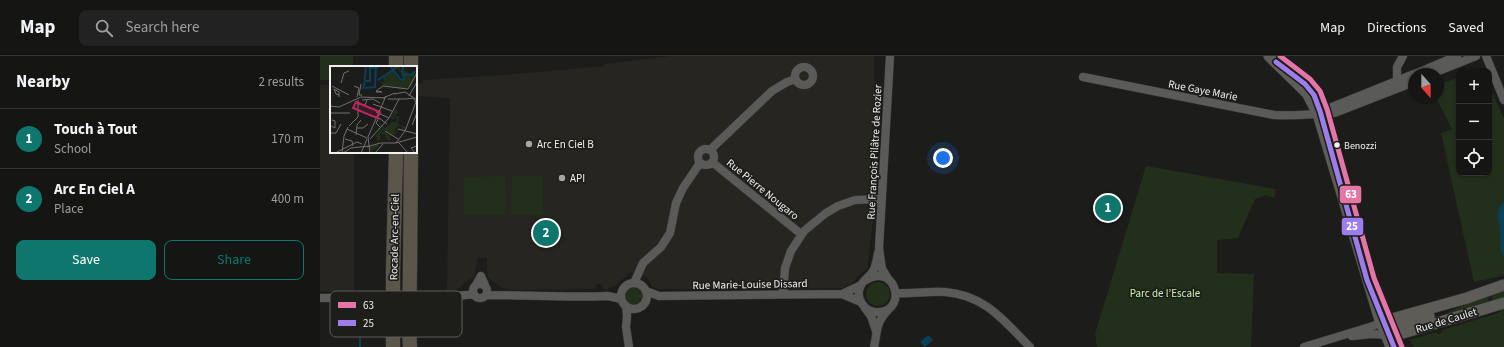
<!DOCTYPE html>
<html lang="en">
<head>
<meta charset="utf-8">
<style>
	body { margin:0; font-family:"Source Sans 3",sans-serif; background:#222; color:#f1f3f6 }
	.controls { position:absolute; right:12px; top:12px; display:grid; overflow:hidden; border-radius:8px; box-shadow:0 1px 3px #0004 }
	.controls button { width:36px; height:36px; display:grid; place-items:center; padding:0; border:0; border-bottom:1px solid #343434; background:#151514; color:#f1f3f6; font:20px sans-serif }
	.compass { position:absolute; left:1088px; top:12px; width:36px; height:36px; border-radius:50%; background:#151514; box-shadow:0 1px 3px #0004; rotate:159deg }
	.you { position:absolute; left:623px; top:102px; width:14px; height:14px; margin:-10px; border:3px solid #fff; border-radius:50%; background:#1a73e8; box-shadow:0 0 0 6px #1a73e833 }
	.badge { display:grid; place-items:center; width:26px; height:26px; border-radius:50%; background:#0f766e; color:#fff; font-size:13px; font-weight:700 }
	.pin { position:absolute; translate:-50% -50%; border:2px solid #fff; box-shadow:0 1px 4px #0006 }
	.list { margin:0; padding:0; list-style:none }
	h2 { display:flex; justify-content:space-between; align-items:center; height:52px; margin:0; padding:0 16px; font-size:17px }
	h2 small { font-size:13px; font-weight:400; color:#9d9fa0 }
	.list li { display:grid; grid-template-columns:26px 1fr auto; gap:12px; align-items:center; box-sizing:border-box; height:60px; padding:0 16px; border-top:1px solid #343434 }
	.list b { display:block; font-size:15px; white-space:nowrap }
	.list p { margin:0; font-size:13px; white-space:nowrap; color:#9d9fa0 }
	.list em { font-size:13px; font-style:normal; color:#9d9fa0 }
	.actions { display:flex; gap:8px; padding:12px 16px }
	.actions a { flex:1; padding:9px 0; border:1px solid #0f766e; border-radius:8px; text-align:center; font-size:14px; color:#0f766e }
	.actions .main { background:#0f766e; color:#fff }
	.icon { flex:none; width:22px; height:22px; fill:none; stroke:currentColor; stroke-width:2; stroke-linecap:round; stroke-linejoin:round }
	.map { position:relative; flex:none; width:1184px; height:291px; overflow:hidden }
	header { display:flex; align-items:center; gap:24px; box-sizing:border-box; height:56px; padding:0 20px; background:#151514; border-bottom:1px solid #343434 }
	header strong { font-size:19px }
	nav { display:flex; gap:22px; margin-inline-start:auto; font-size:14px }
	.search { width:280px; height:36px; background:#222; display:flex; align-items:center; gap:10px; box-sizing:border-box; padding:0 14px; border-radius:8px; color:#9d9fa0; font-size:15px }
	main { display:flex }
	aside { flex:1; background:#151514 }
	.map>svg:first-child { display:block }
	.built { fill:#27251f }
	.green { fill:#222f1a }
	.water { fill:#083f59 }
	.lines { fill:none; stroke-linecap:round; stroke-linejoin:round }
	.stream { stroke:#083f59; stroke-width:2 }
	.street-casing { stroke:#393838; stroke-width:9 }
	.secondary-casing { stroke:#393838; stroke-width:12 }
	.highway-casing { stroke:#393838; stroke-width:15 }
	.street { stroke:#5a5a59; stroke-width:8 }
	.secondary { stroke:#5d5c57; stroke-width:11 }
	.highway { stroke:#5b554a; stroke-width:14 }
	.highway-bridge-casing { stroke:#393838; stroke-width:15; stroke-linecap:butt }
	.highway-bridge { stroke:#5b554a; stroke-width:14 }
	.bus-1-casing { stroke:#1d1d1a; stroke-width:8 }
	.bus-2-casing { stroke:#1d1d1a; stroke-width:8 }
	.bus-1 { stroke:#e675a7; stroke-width:5 }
	.bus-2 { stroke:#9c7deb; stroke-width:5 }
	.poi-dot { fill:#a7a6a5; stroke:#1d1d1a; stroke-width:1.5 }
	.bus-dot { fill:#f2f1f0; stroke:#1d1d1a; stroke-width:1.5 }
	.labels { text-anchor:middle; stroke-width:3.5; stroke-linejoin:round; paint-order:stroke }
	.bus-label { font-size:10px; fill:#f2f1f0; stroke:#1d1d1a; text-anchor:start }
	.street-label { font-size:11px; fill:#f2f1f0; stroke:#1d1d1a }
	.poi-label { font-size:11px; fill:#f2f1f0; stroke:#1d1d1a; text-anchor:start }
	.park-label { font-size:11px; fill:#c7f3ac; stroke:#1d1d1a }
	.inset-river { fill:none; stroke:#083f59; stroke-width:2 }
	.inset-road { fill:none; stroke:#727170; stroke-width:1 }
	.view { fill:#c42362; fill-opacity:0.15; stroke:#c42362; stroke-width:2 }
	.inset-edge { fill:none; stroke:#f2f1f0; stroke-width:2 }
	.key { fill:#1d1d1a; stroke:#5d5d5a; stroke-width:1 }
	.key-label { font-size:11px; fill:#f2f1f0 }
	.line-badge { stroke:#1d1d1a; stroke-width:1.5 }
	.badge-label { font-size:11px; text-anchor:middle; font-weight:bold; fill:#fff }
</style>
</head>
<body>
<header>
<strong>Map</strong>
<div class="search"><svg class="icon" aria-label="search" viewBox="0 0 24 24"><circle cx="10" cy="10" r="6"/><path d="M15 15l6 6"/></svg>Search here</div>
<nav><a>Map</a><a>Directions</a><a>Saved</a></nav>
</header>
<main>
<aside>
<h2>Nearby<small>2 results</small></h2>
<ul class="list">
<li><span class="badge">1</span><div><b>Touch à Tout</b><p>School</p></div><em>170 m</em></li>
<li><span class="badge">2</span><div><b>Arc En Ciel A</b><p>Place</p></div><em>400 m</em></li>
</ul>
<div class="actions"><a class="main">Save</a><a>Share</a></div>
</aside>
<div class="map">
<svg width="1184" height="291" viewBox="0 0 1184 291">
	<rect width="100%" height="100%" fill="#1c1c1b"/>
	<path class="built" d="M351,0H554L556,135L548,209L547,213L538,220L532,228L523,232L339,233L333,231L326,220L323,221L311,216L295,230L287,233H283L281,228H276L275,233L194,234L182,232L168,222L167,214V202H158L154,221L148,224L138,233L127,235L130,42L96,40V28L103,27V24L184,19L285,10V8Z
		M0,29H11V96H34V235H0Z"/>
	<path class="green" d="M0,0H33V11H11V24H0Z
		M1139,21V117H1169V29L1184,63V218L1182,220L1154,226L1121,77L1132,73L1116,42H1118V29Z
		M826,110L956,133L954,142L946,139L935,143L918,182L897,184V217L934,218L931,291H777L775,278Z
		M185,120V159H144V121Z
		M192,120H223V159H191Z
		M546 238a12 12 0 1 1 24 0a12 12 0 1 1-24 0Z
		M305 240a9 9 0 1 1 18 0a9 9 0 1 1-18 0Z
		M1184,234V244L1173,247L1171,238Z
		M1167,239L1170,248L1121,260L1143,249Z
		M1184,252V291H1094L1089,284L1117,276L1118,278L1122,277V274L1178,257Z"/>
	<path class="water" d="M1184,145V200C1178,194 1181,181 1180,172C1180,168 1178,164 1178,160C1178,154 1181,149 1184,145Z
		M608,279L613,284L605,291L600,286Z"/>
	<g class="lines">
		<path class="stream" d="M40,291V257"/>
		<g class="street-casing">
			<path id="street" d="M1166,0L1184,44
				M475 20a9 9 0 1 1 18 0a9 9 0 1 1-18 0Z
				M1095,18L1137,0
				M1111,18L1156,0
				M763,21L954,59C969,60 983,59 997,58C1004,58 1010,59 1017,56L1094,26
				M1077,25V11L1083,0
				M999,58L1007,53L1094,18
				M378 101a8 8 0 1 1 16 0a8 8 0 1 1-16 0Z
				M390,94L452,35L467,26L476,23
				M392,106L481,178
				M546,224C575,206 588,253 560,256C545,258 534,242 541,229C544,224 550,220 553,215C556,210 557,203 558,197
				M569,224L562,213L559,192L570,0
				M314,227L323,207L341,191L350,177L356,147L363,132L380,107
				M301 240a13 13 0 1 1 26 0a13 13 0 1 1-26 0Z
				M153 235a7 7 0 1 1 14 0a7 7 0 1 1-14 0Z
				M156,229L161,220L165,229
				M326,235L339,240L522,238L541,246
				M576,237C592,238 609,235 625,236C665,239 684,265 710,291
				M463,238L465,212L471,195L484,175L506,157L518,150L535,144L562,143
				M522,238L541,229
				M167,239C207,239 247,242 288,240L301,243
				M0,242L129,241L154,238
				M306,250L307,260L306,271L309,291
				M545,252L551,260L556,275
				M1032,280L1052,278L1067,279
				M554,291C558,274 555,268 568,254
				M984,291L1053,270L1061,266"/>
		</g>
		<g class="secondary-casing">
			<path id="secondary" d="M949,0L987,37L998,58L1059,261L1071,291
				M1061,266L1147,242L1184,229
				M1067,278L1080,269L1109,260
				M1067,279L1083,277L1184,247"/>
		</g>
		<g class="highway-casing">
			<path id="highway" d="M76,0V11
				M91,0V11
				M73,214L76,96
				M90,214L91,96
				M89,271L90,291
				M73,273V291"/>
		</g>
		<use href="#street" class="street"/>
		<use href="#secondary" class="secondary"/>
		<use href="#highway" class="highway"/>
		<g class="highway-bridge-casing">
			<path id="highway-bridge" d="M89,271L90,214
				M73,273V214"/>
		</g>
		<use href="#highway-bridge" class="highway-bridge"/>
		<g class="bus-1-casing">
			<path id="bus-1" d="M960,0L990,23L1000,35L1007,53L1054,222L1082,291"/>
		</g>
		<g class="bus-2-casing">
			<path id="bus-2" d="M956,6L985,28L994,39L1000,55L1047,224L1074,291"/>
		</g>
		<use href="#bus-1" class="bus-1"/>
		<use href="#bus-2" class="bus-2"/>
	</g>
	<g class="poi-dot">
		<circle cx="209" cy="88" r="4"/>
		<circle cx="242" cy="122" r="4"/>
	</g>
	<circle class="bus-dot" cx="1017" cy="89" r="3.5"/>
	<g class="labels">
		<g class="bus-label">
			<text x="1024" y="93">Benozzi</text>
		</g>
		<g class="street-label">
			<text transform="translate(883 34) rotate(11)" y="4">Rue Gaye Marie</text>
			<text transform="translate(554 96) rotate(-87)" y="4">Rue François Pilâtre de Rozier</text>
			<text transform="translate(443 133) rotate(39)" y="4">Rue Pierre Nougaro</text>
			<text transform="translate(74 181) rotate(-89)" y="4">Rocade Arc-en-Ciel</text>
			<text transform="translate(430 228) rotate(-1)" y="4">Rue Marie-Louise Dissard</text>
			<text transform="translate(1126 264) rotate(-17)" y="4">Rue de Caulet</text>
		</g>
		<g class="poi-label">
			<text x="217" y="92">Arc En Ciel B</text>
			<text x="250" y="126">API</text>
		</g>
		<g class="park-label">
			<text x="845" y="241">Parc de l’Escale</text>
		</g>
	</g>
	<g transform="translate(10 10)">
		<rect width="87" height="87" fill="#1c1c1b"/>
		<path d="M69,0L71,5L74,4L81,9L87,4L82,20L70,24L69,22L52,19L50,16H55L52,12L62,4L71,16L75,13L67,1ZM65,43L68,44V48L64,49L69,51L68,58L76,61L75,64L69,59L64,65L69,64L64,69L54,64L52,66H55L61,72L58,76L57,72H54L56,69L50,68L51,73L48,75L49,80L42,85L39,82L48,77L46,70L43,72L50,65L44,61L51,64L52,62L48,54L55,62L62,56L65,57L67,55L66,51L62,50L66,54L61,52Z" fill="#222f1a"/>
		<path class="inset-river" d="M32,0L48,2M60,0L72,15M74,8L81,9L85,5M48,14L67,1M35,15H40V0M71,15L74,13L72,5L74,0M34,21L36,0M32,22L45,21L46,0"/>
		<path class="inset-road" d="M11,17L14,7L19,5M31,18L29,29H32M2,20L19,29M24,20L29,22L27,31M46,25L53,20L78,23L87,7M46,26H52L46,25M64,28L75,26L87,34M9,29L6,28L4,23L9,26V31M79,30L87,16M53,32L65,27M58,33H76M28,34V51M32,34L43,33L50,37M28,38L35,39L37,34M43,38L62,45M0,40L9,41L31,31L55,32M46,46L59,52M0,47H20M59,52L69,33M82,59L87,47M1,60L5,62V55L2,54M19,60L28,51M50,61L46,57L49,52L57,58M27,62H33L38,58M17,63L37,72M68,63L87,68M55,65L68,73M0,67H6L11,58M26,69L27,59L31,54M15,73L22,75L23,80M40,73L59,52M66,77L75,65L86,36L83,32L76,33M66,77L87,71M69,77L78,87M37,81L50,77H66M7,86L27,76L32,78M12,87L14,70L18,61M13,87L21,82L39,80M31,87L37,73M40,87L38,71L56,30M45,87L53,78M85,87L81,82L87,80"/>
		<path class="view" d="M26,36L50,46L47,52L23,42Z"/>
		<rect width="87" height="87" class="inset-edge"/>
	</g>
	<rect x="10" y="235" width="132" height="46" rx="6" class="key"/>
	<rect x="18" y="246" width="18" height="6" fill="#e675a7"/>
	<rect x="18" y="264" width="18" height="6" fill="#9c7deb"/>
	<g class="key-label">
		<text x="43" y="253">63</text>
		<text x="43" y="271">25</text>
	</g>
	<g class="line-badge">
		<rect x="1019" y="129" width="23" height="19" rx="4" fill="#e675a7"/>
		<rect x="1021" y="161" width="23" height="19" rx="4" fill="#9c7deb"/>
	</g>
	<g class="badge-label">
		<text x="1031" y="142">63</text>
		<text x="1032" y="174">25</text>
	</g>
</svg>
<div class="controls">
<button>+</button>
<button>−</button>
<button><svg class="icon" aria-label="locate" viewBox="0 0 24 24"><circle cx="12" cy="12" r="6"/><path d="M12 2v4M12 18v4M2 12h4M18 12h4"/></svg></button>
</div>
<svg class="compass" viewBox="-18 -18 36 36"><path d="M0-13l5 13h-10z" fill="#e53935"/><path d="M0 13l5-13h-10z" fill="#9d9fa0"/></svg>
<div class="you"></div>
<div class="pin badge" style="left:788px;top:152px">1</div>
<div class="pin badge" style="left:226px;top:177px">2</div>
</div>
</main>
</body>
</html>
